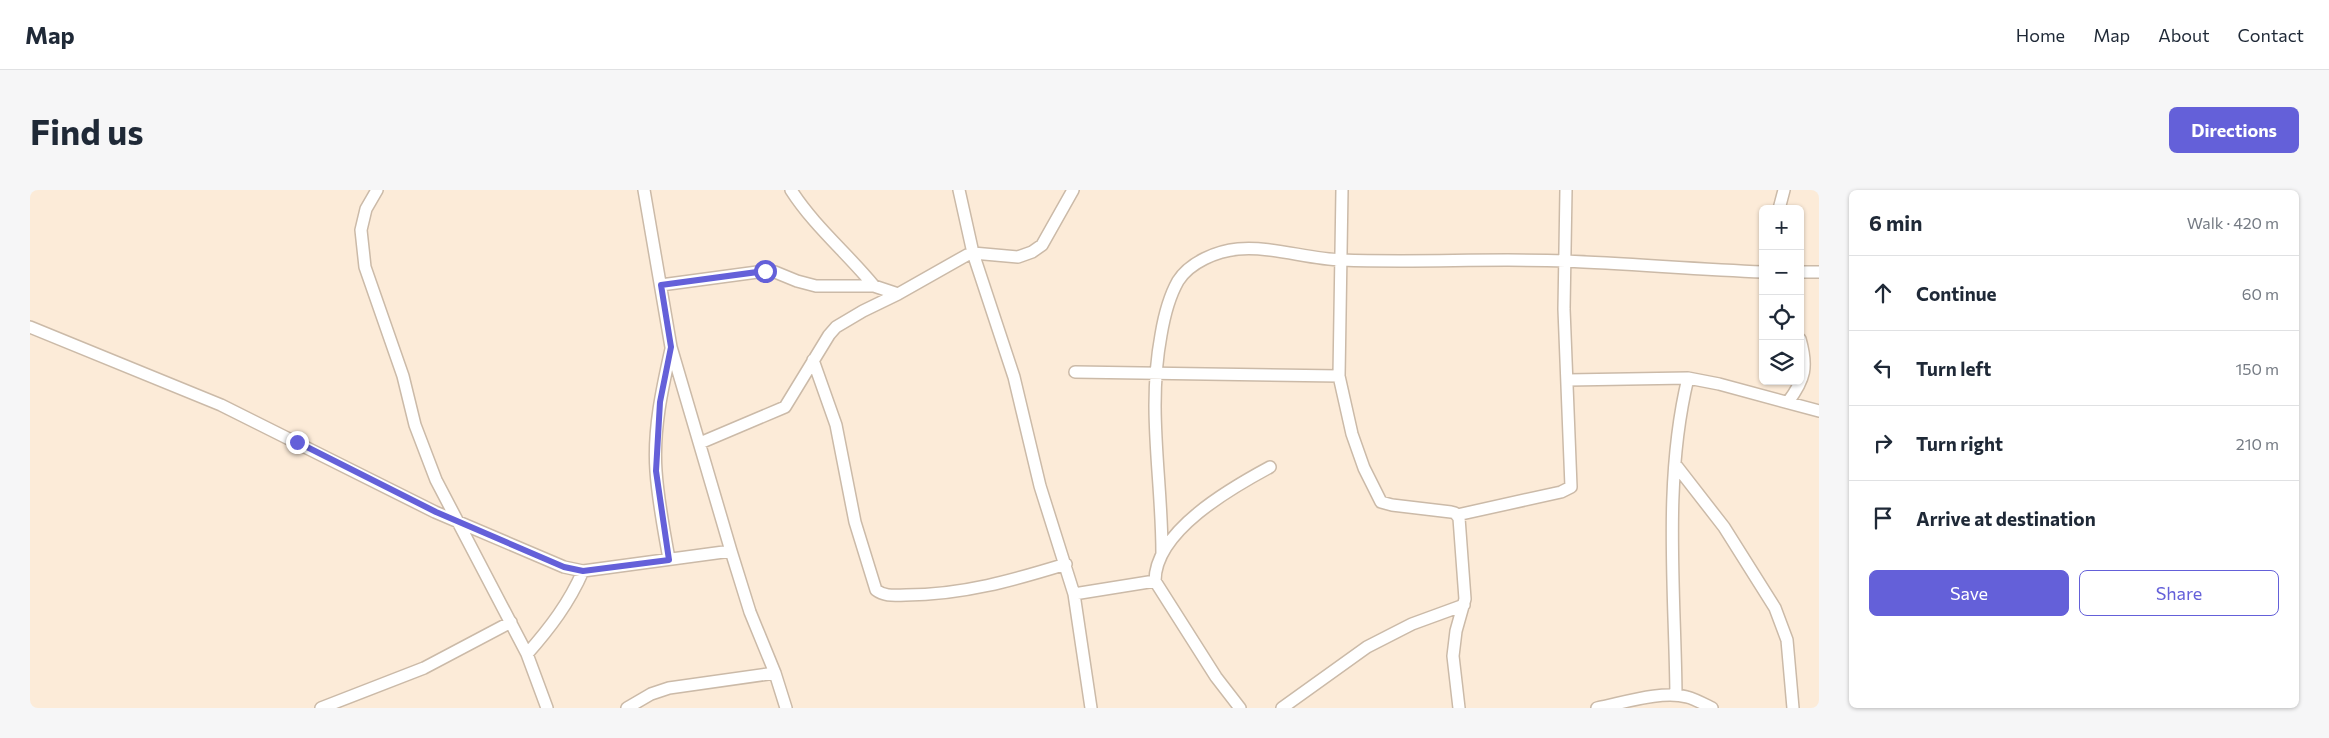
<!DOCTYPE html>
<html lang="en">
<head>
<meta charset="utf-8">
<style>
	body { margin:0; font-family:Commissioner,sans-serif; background:#f6f6f7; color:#1f2937 }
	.controls { position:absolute; right:15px; top:15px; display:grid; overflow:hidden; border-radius:8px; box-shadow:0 1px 4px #0004 }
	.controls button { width:45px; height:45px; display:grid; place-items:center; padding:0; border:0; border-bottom:1px solid #e0e1e3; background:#fff; color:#1f2937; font:25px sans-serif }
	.stop { position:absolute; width:15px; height:15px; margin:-11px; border:4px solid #6460d9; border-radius:50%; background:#fff }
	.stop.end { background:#6460d9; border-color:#fff; box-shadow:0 1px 5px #0008 }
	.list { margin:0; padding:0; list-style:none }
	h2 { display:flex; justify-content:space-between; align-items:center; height:65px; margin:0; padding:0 20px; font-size:21px }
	h2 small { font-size:16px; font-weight:400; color:#747a83 }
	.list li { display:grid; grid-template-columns:32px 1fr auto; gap:15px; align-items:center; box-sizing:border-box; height:75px; padding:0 20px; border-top:1px solid #e0e1e3 }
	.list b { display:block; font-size:19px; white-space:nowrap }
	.list em { font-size:16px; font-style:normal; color:#747a83 }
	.actions { display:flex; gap:10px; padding:15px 20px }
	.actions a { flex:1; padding:11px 0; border:1px solid #6460d9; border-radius:8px; text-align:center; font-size:18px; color:#6460d9 }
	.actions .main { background:#6460d9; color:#fff }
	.icon { flex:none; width:28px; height:28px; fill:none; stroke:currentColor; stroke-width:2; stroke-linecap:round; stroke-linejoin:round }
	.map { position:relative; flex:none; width:1789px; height:518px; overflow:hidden; border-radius:8px }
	header { display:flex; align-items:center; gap:30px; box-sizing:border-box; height:70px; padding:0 25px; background:#fff; border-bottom:1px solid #e0e1e3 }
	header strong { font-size:24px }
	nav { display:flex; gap:28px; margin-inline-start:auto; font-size:18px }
	.intro { display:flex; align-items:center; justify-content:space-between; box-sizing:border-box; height:120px; padding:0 30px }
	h1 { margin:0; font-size:35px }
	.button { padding:12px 22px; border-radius:8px; background:#6460d9; color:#fff; font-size:18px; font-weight:700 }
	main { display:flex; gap:30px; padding:0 30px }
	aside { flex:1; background:#fff; border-radius:8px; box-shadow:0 1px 4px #0004 }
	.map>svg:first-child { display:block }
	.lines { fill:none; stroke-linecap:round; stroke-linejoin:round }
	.street-casing { stroke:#cbbaa8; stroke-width:14 }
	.street { stroke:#fff; stroke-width:11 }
	.route { stroke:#6460d9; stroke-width:6 }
</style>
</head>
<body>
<header>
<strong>Map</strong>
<nav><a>Home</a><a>Map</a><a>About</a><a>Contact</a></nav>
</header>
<div class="intro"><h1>Find us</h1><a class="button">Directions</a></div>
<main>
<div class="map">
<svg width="1789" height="518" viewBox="0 0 1789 518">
	<rect width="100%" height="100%" fill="#fcebd8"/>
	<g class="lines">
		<g class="street-casing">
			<path id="street" d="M347,0L336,19L331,40L335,77L373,186L385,235L406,290L497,464L517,518
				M614,0L641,157L701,361L720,422L745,483L756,518
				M761,0C784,36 817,63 844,96
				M929,0L943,63L984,187L1010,296L1044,404L1061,518
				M1312,0L1309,186L1322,244L1334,278L1351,312L1362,315L1421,322L1425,323L1429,328L1435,409L1426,441L1423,466L1429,518
				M1749,19L1754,0
				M1770,82H1789
				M631,95L735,81L745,82L767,91L786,96H844L868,104
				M0,137L191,215L405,322L534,377L553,381L701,361
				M783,170L806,235L825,332L846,400C855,407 866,405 876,405C932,405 984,390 1036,374
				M1045,182L1309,186
				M1538,190L1658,188L1689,194L1789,221
				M1758,212C1775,189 1778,177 1770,149
				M670,253L755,217L799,145L806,137L833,121L868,104L937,65L943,63L988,67L1002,62L1012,55L1043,0
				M1645,274L1694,337L1745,418L1757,450L1763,518
				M1427,325L1531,302L1541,297L1534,119L1536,0
				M1132,363C1132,289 1117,220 1131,145C1134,127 1139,107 1148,91C1160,72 1187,61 1208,59C1243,56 1277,69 1312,70C1387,73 1461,68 1536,71C1601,74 1667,79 1733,82
				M639,369C634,340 628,311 626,281C623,240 632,199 641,159
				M1044,404L1125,391
				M497,464C520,438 539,413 553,381
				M1646,505C1645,400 1633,291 1658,188
				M291,518L394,478L481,432
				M597,518L621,504L639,498L745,483
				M1210,518L1186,487L1125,391C1125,341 1201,298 1240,277
				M1252,518L1337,457L1382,434L1434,415
				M1567,518C1593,513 1632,500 1657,507C1665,509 1674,514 1682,518"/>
		</g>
		<use href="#street" class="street"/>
	</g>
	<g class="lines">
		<path class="route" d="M267,252L406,322L534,377L553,381L639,370L626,281L630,212L641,157L631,95L735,81"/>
	</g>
</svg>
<div class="controls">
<button>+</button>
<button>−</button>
<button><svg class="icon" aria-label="locate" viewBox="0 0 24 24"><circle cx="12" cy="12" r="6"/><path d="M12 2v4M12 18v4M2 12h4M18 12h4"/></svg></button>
<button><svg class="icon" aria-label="layers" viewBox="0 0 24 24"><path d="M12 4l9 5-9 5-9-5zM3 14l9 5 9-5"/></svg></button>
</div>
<div class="stop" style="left:735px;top:81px"></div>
<div class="stop end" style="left:267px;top:252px"></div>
</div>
<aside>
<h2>6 min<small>Walk · 420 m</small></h2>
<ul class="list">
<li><svg class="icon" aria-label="ahead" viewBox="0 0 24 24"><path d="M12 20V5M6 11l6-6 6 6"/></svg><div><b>Continue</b></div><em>60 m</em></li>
<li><svg class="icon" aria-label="left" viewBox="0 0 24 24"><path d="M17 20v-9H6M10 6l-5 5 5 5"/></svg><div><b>Turn left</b></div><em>150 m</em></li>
<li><svg class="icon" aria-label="right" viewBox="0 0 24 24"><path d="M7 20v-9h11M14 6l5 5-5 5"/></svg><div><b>Turn right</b></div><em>210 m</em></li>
<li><svg class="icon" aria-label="arrive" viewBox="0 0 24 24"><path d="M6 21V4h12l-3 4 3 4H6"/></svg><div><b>Arrive at destination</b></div></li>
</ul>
<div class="actions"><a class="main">Save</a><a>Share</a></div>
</aside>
</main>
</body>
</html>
